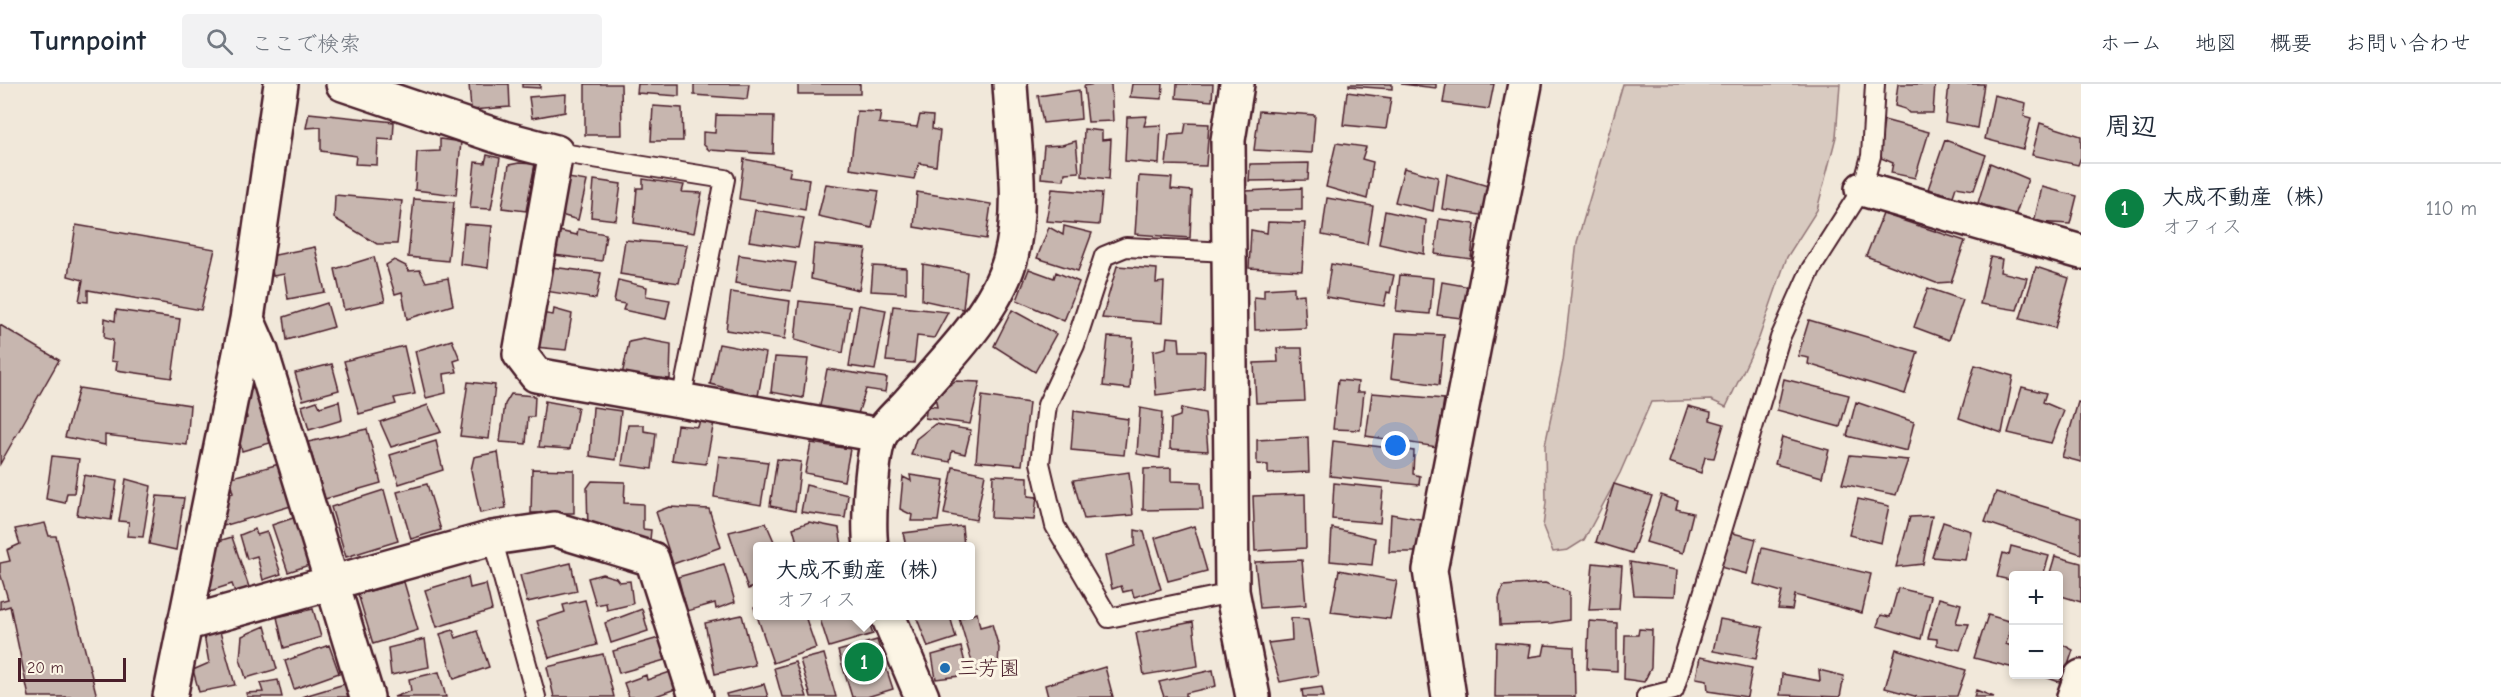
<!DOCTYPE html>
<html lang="ja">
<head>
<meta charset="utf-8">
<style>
	body { margin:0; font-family:"Comic Neue","Klee One",sans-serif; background:#f2f2f3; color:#1f2937 }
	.controls { position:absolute; right:18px; bottom:18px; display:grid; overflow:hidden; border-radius:6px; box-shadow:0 3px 9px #0003 }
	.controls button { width:54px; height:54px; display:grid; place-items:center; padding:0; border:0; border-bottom:2px solid #e0e1e3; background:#fff; color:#1f2937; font:30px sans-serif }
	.scale { position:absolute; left:18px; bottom:15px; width:108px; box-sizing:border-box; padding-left:6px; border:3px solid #4a1f2b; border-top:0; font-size:16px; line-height:21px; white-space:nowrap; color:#4a1f2b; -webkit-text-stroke:4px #fcf5e5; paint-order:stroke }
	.you { position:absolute; left:1396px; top:362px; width:21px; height:21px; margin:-15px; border:4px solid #fff; border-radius:50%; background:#1a73e8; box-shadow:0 0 0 9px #1a73e833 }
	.badge { display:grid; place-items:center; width:39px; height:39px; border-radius:50%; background:#0b8043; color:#fff; font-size:20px; font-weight:700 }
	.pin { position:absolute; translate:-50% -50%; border:3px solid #fff; box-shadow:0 2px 6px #0006 }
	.popup { position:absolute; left:753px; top:458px; width:222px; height:78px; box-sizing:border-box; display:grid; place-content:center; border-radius:6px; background:#fff; filter:drop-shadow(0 2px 4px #0005); font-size:20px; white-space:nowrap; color:#747a83 }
	.popup b { font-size:22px; color:#1f2937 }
	.popup::after { content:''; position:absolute; left:50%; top:100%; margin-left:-12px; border:12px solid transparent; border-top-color:#fff }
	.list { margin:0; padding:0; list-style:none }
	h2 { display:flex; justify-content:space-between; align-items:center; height:78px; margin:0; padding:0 24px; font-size:26px }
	h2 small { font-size:20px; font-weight:400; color:#747a83 }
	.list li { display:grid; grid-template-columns:39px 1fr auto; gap:18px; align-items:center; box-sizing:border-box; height:90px; padding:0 24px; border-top:2px solid #e0e1e3 }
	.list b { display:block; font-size:22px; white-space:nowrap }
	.list p { margin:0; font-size:20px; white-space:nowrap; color:#747a83 }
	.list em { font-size:20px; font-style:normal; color:#747a83 }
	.icon { flex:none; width:33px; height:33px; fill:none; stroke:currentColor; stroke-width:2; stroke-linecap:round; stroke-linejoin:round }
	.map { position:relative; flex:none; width:2081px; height:613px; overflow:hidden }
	header { display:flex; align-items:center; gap:36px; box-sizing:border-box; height:84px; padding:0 30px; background:#fff; border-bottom:2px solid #e0e1e3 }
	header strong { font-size:28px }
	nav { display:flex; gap:33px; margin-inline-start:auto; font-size:21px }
	.search { width:420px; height:54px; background:#f2f2f3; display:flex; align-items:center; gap:15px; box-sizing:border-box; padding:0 21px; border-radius:6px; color:#747a83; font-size:22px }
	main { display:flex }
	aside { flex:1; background:#fff }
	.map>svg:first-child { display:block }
	.green { fill:#d8cac0; stroke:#917476; stroke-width:1.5 }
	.building { fill:#c7b6af; stroke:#4a1f2b; stroke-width:1.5 }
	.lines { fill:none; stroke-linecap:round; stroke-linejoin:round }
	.service-casing { stroke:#4a1f2b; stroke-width:22 }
	.minor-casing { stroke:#4a1f2b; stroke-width:38 }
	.service { stroke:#fcf5e5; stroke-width:18 }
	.minor { stroke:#fcf5e5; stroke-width:33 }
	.poi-dot { fill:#1f6fb2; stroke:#fcf5e5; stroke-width:2 }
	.labels { text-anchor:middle; stroke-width:6; stroke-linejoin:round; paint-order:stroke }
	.poi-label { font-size:21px; fill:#4a1f2b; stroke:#fcf5e5; text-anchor:start }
</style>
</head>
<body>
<header>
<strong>Turnpoint</strong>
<div class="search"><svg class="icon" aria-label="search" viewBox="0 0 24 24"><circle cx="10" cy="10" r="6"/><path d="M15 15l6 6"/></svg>ここで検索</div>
<nav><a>ホーム</a><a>地図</a><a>概要</a><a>お問い合わせ</a></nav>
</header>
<main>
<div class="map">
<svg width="2081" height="613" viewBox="0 0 2081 613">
	<rect width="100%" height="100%" fill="#f1e8da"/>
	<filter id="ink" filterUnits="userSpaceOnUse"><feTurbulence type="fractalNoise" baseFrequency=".0167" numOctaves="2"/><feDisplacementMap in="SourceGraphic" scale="12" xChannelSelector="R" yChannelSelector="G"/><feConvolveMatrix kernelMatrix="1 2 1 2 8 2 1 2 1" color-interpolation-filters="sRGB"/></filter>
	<g filter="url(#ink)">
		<path class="green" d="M1623,0H1840L1836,53L1817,126L1787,173L1759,254L1726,323L1711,316L1651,318L1620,389L1584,456L1568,466L1553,468L1543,443L1546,419L1545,361L1563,277L1577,158Z"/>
		<path class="building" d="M469,0H509L510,23L471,26Z
			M522,0H540V4L522,3Z
			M585,0H621L622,51H585Z
			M638,0H679V12L637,9Z
			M694,0H749L747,15L694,11Z
			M798,0H860V10H798Z
			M1094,0H1111L1113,37L1088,38L1084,2Z
			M1132,0H1163L1162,15L1130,13Z
			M1177,0H1213L1212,17L1176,14Z
			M1349,0H1392V5L1349,2Z
			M1401,0H1436V4Z
			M1446,0H1494L1489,25L1443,19Z
			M1898,0H1935L1933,29H1909L1905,25L1895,22Z
			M1949,0H1984L1977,44L1945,38Z
			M1079,6L1081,35L1043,39L1038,12Z
			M1347,8L1391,14L1386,45L1343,41Z
			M566,10L565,28L532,34L529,13Z
			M1994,11L2026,19L2024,32L2031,34L2023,65L1985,55Z
			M653,22L682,24L683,57H651Z
			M857,27L881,28L879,39L917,43L920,31L933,32L932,45L940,47L936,82L919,79L914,95L850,85Z
			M1259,27L1315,31L1312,69L1254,66Z
			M309,29L394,38L393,56L378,55L377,81L355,80L356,72L321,67V43L306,44Z
			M716,31L774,32L773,70L709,66L703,60V48L715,49Z
			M1147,32L1144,42L1161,41L1159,80L1125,77L1127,33Z
			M1884,36L1929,48L1915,94L1891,89L1893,79L1879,73Z
			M1186,39L1209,40L1206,82L1166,81L1169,51L1184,50Z
			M2040,39L2081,52V73L2078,81L2032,71Z
			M1084,45L1102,47V56L1111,55L1109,95L1082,92Z
			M440,55L461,58L456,111L415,106L417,68L440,67Z
			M1945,56L1986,71L1974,106L1956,103L1953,112L1928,105Z
			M1076,57L1079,88L1065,89L1064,96L1041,94L1044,62L1062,61Z
			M1336,59L1366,63L1362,75L1373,78L1367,115L1326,103Z
			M487,71L500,74L491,125L470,124L475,78L485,79Z
			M744,75L791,84L789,92L809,95L805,126L739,115Z
			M519,79L535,80L526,127L502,124L509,81Z
			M1309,79L1308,96L1249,97L1250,80Z
			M1990,79L2028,95L2015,132L1978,119Z
			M1404,84L1438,93L1433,127L1395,118Z
			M1447,90L1488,102L1486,132L1442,125Z
			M1139,92L1172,94L1171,105L1192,107L1190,154L1135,150Z
			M568,94L587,97L578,136L561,131Z
			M643,95L684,101L682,108L702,109L694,149L634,139L637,104H643Z
			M594,96L621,100L616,136L591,133Z
			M826,100L879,107L872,144L818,132Z
			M2042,103L2077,112L2070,140L2034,138Z
			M1302,104V126H1245L1246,107Z
			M1052,105L1102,109L1099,141L1046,137Z
			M917,108L991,120L986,155L914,143Z
			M335,111L402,117L397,160H377L334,134Z
			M1327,114L1373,122L1367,160L1322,151Z
			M414,115L454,118L448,177L408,173Z
			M755,126L804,134L798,164L749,157Z
			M1385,127L1426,136L1424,170L1379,160Z
			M1883,130L1965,157L1951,198L1936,199L1866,172Z
			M1439,135L1475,140L1471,175L1435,170Z
			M1268,138L1305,139L1302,187L1249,184L1251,146L1267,149Z
			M464,140L492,142L488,184L460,180Z
			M76,141L215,165L201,226L88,206V218L79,217L83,196L68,192Z
			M1064,142L1092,149L1078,187L1037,174L1049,143L1063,151Z
			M578,145L606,150L602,177L554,171L559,147L577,151Z
			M625,156L687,161L679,199L620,190Z
			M814,160L866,165L859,206L811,195Z
			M315,163L325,208L288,215L284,190L273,192L270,172Z
			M739,171L796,179L791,207L735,199Z
			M374,173L385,217L344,226L335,185Z
			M1990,173L2002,175L2000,188L2027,194L2017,226L1980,220Z
			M394,176L406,182L409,187L420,186L426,198L448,194L453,221L407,235L402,208L395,210L386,181Z
			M923,180L967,188L963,225L922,216Z
			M1331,180L1394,191L1390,209L1387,208L1384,222L1326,213Z
			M873,182L906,184V209L871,207Z
			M1117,182L1157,185L1156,199L1164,198L1162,239L1102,234Z
			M551,183L601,189L596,215L545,207Z
			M2036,183L2069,194L2055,244L2020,235Z
			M1029,185L1054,194L1056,188L1079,198L1064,237L1017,216Z
			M1400,191L1433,194L1430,230L1396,227Z
			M618,196L647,203L646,212L670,216L666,235L623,226L625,220L614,218Z
			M1442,198L1471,203L1469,235L1437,231Z
			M1294,203V211L1304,210L1306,244L1255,246L1254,213L1264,214V205Z
			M1928,204L1963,216L1949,256L1914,243Z
			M731,208L790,217L785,255L726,246Z
			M799,217L850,223L843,269L795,256Z
			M327,219L334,243L287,256L284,233Z
			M859,221L886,226L875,286L849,282Z
			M893,222L948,228L934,254L917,252L914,279L886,277Z
			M554,225L572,230L566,266L535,263L540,229L553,231Z
			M116,226L180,235L172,294L116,286L117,278L111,277L113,256L104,254L105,234L115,237Z
			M1012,226L1056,250L1035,288L994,262Z
			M1809,236L1918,268L1905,310L1808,280L1809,274L1798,272Z
			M0,241L59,276L0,380Z
			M1396,249L1444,251L1439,301L1391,294Z
			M1108,253L1133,254L1130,305L1103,302Z
			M1167,253L1179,254L1180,267H1205L1204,305L1156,311L1153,267L1166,264Z
			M643,255L671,260L670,295L622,291L629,258Z
			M452,256L460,275L454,277L457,288L444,290L446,309L426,314L415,267Z
			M719,260L766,269L758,312L710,300Z
			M404,262L415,310L394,314L396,320L359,330L344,277Z
			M1277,264H1302L1305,317L1256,319L1254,279L1278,278Z
			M775,273L808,275L803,314L771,308Z
			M332,280L339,306L303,316L295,289Z
			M1975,281L2013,292L2002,349L1959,334Z
			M827,285L887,294L885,308L866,305L857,333L819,327Z
			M1784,295L1849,311L1840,343L1777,326Z
			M1338,296L1358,298L1357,308H1364L1360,346L1333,345Z
			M955,297L980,298L970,340L925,334L927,322L937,323L935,312Z
			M468,298L495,301L489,355L460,352Z
			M253,301L270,359L242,367L237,346L240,338L247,334L241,305Z
			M2022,303L2046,309L2043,318L2064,327L2051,359L2008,349Z
			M79,304L190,321L187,361L105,351V361L65,353Z
			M1372,309L1444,315L1437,363L1366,352Z
			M511,310L535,312L534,333H528L526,360L500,358L505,320Z
			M982,312L1029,319L1022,381L976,377Z
			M317,317L320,323L339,317L342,336L309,346L302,322Z
			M545,317L578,323L570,365L539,363Z
			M1856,318L1914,338L1907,367L1847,352Z
			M2078,318L2081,319V378L2062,373Z
			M428,321L441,348L391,363L380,338Z
			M1688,322L1711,328L1710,336L1724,340L1714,374L1705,373L1701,389L1669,378Z
			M593,323L621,327L616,376L590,372Z
			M1140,324L1162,328L1160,374L1137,370Z
			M1181,324L1205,329L1208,367L1170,365L1171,335L1180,332Z
			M1074,327L1128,335L1124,371L1071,366Z
			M700,336L714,338L706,380L672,376L677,341L698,343Z
			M935,340L971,346L965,370L952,367L950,378L911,371L916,355Z
			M628,341H644V347L656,349L652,385L622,381Z
			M367,345L381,399L325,415L308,358Z
			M1308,353L1309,388L1268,390V381L1257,380V356Z
			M1782,353L1829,366L1822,393L1775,380Z
			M436,357L443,386L399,400L390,371Z
			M1333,357L1414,367L1413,390L1420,392L1419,401L1330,392Z
			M811,359L850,365L844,397L805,389Z
			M498,368L506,424L480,429L471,386L474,373Z
			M1850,371L1908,376L1896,411L1842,400Z
			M52,372L79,375L74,409H67L65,419L46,415Z
			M719,372L768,378L761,421L714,413Z
			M777,375L801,378L795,427L770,422Z
			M279,380L291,422L220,443V414L233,409L229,394Z
			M953,383L985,390L976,436L944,430Z
			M1171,384V397L1201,398L1203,425L1143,426L1144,385Z
			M532,385L574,386V429H531Z
			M1129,388L1133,431L1084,435L1073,396Z
			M84,391L117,397L111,436L77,431Z
			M910,391L944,396L938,437H911L912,431L900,425L903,393L911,397Z
			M993,391L1028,393V412L1037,413L1034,436L991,434Z
			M126,395L151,402L143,453L127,452L129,438L119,437Z
			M592,397L625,398L624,419L643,420V445L651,446L649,465L588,447L587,404Z
			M1334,399L1383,404L1380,439L1332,435Z
			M427,400L441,446L411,455L397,408Z
			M1614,400L1652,412L1632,469L1596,458Z
			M806,401L848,411L845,434L801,428Z
			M384,406L398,457L346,473L331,423Z
			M1996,408L2081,434V470L1985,438Z
			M1305,410L1306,464L1255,467L1253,412Z
			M1661,411L1678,417L1676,425L1693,429L1683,469L1646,458Z
			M157,412L184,414L176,466L149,460Z
			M1858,415L1889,422L1881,459L1849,451Z
			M669,423L709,425L721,463L673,480L656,428Z
			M1391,430L1426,436L1419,468H1389Z
			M299,432L312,480L288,488L272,441Z
			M1932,432L1923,480L1896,483L1910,433Z
			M809,438L839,444L842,462H798L793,444Z
			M1943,438L1971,447L1965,476L1932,473Z
			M45,439L49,452H56L97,613H29L10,522L0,525V517L8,515L0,489V479L10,477L7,466L20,460L15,445Z
			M766,439L776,462H758V502L748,505L729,448Z
			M962,442L964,462H906L903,449Z
			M1194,442L1207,487L1168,497L1155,454Z
			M1332,444L1375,454L1372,481L1330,477Z
			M255,445L257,451L267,448L281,490L263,496L257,472L247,475L240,451Z
			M1135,446L1144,448L1161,505L1134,513L1132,506L1123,508L1121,502L1112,505L1105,472L1135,462Z
			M1729,448L1756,455L1747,490L1720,483Z
			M232,453L249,503L235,508L232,500L210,507L206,477L216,472L212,459Z
			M2011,462L2049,472L2043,492H2014V497L1997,493L2003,469L2009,471Z
			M1762,464L1871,490L1862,529L1795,511L1792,526L1778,525L1782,508L1754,500Z
			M2055,472L2081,479V518L2058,511V492H2049Z
			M1302,476L1306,521L1260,524L1255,478Z
			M1630,478L1677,486L1675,512L1634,511Z
			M571,479L577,507L527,518L520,491Z
			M1593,479L1622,482L1619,525L1589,526Z
			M724,480L735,518L716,525L715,519L687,527L678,493Z
			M1339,486L1397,497L1390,535L1331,528Z
			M602,490L616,494L619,498L630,497L633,520L607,526L606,519L596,521L588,494Z
			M468,493L470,504L486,500L492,526L437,543L425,506Z
			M404,498L418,546L373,560L358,510Z
			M1545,499L1569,508V536L1551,539L1500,541L1499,514L1503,502Z
			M1898,504L1931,512L1921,555L1877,542L1881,531L1890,533Z
			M1939,514L1961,520L1956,539L1969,540L1960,566L1937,561V555L1928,554Z
			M585,516L597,561L549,574L537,537L565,528L563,521Z
			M758,522V532H805L816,564L773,579L754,523Z
			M313,525L321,553L284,564L277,533Z
			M642,525L648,547L611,559L605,539Z
			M977,529L980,543L992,540L999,564L998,582L975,588L959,534Z
			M742,531L755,581L715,590L705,539Z
			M1988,531L2012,538L2006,560L2014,563V584L1974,574Z
			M819,532H867L873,550L829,563Z
			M916,532H950L956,554L928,563Z
			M1291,534L1308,535L1318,591L1280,598L1268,559L1292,556Z
			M1720,535L1763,543L1756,575L1713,567Z
			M1589,537L1617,539V587L1587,585Z
			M1193,538L1198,582L1144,591L1136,549Z
			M265,542L277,585L246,594L240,575L242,552Z
			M1639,545L1652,546L1651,584L1644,598L1624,595L1625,551H1638Z
			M453,546L456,554L477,547L489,583L454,595L440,550Z
			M220,548L235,601L199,608L193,586L209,579L204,551Z
			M659,554L665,576L619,589L613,567Z
			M425,555L429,583L391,591L388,564Z
			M877,556L893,605L867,613H852L838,567Z
			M1496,558L1531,561L1529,573L1543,571L1545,561L1574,563L1575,613H1495Z
			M2058,558L2073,566L2062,599L2037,590H2058Z
			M329,561L339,589L294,605L285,577Z
			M961,563L968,591L936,595L932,571Z
			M1896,565L1966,586L1957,612L1918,613L1885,604Z
			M603,570L614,613H554L547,583Z
			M824,570L836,613H811L800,576Z
			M1700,573L1752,584L1747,613L1708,607L1707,596L1696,594Z
			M795,578L807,613H782L774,584Z
			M1105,583L1113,613H1048L1045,601Z
			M676,586L681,603L653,613H629L624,599L646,591L647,596Z
			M1213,586L1216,602L1186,609V613H1164L1159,598Z
			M1819,586L1844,592L1840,613L1780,611L1782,590L1820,597Z
			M439,588L446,613H394L411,607L409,595Z
			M278,596L282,613H247L246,609L263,608L260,599Z
			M348,599L352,613H301Z
			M764,600L768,613H727L726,610Z
			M1322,603L1324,613H1303L1302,606Z
			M1976,606L1994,613H1974Z"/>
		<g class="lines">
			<g class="service-casing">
				<path id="service" d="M556,68L725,95L681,317
					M1228,168L1126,163L1104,172L1075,261L1047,321L1040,379L1055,442L1109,534L1232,509
					M492,454L536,613
					M1646,613L1674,606L1780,254L1811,185L1862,105L1871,72L1875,0"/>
			</g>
			<g class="minor-casing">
				<path id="minor" d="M343,0L503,54L556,68L520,270L536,291L880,351
					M1237,0L1228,56L1232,507L1253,613
					M1862,105L2081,168
					M247,235L261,267L367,613
					M871,462C868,442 871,368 881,350C888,338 902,327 911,316C946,276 995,228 1010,176C1025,122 1013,56 1010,0
					M888,532L922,613
					M184,540L492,454L554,445L652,475L696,613
					M170,613L247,235L281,0
					M1449,613L1430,486L1525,0
					M2074,613L2081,593"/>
			</g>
			<use href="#service" class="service"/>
			<use href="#minor" class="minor"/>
		</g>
	</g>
	<circle class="poi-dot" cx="945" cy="584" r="6"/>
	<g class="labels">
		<g class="poi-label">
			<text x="957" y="591">三芳園</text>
		</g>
	</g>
</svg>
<div class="controls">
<button>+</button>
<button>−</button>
</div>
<div class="scale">20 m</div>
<div class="you"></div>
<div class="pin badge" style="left:864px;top:578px">1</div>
<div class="popup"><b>大成不動産（株）</b>オフィス</div>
</div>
<aside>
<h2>周辺<small></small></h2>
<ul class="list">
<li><span class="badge">1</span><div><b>大成不動産（株）</b><p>オフィス</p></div><em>110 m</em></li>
</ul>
</aside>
</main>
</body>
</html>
